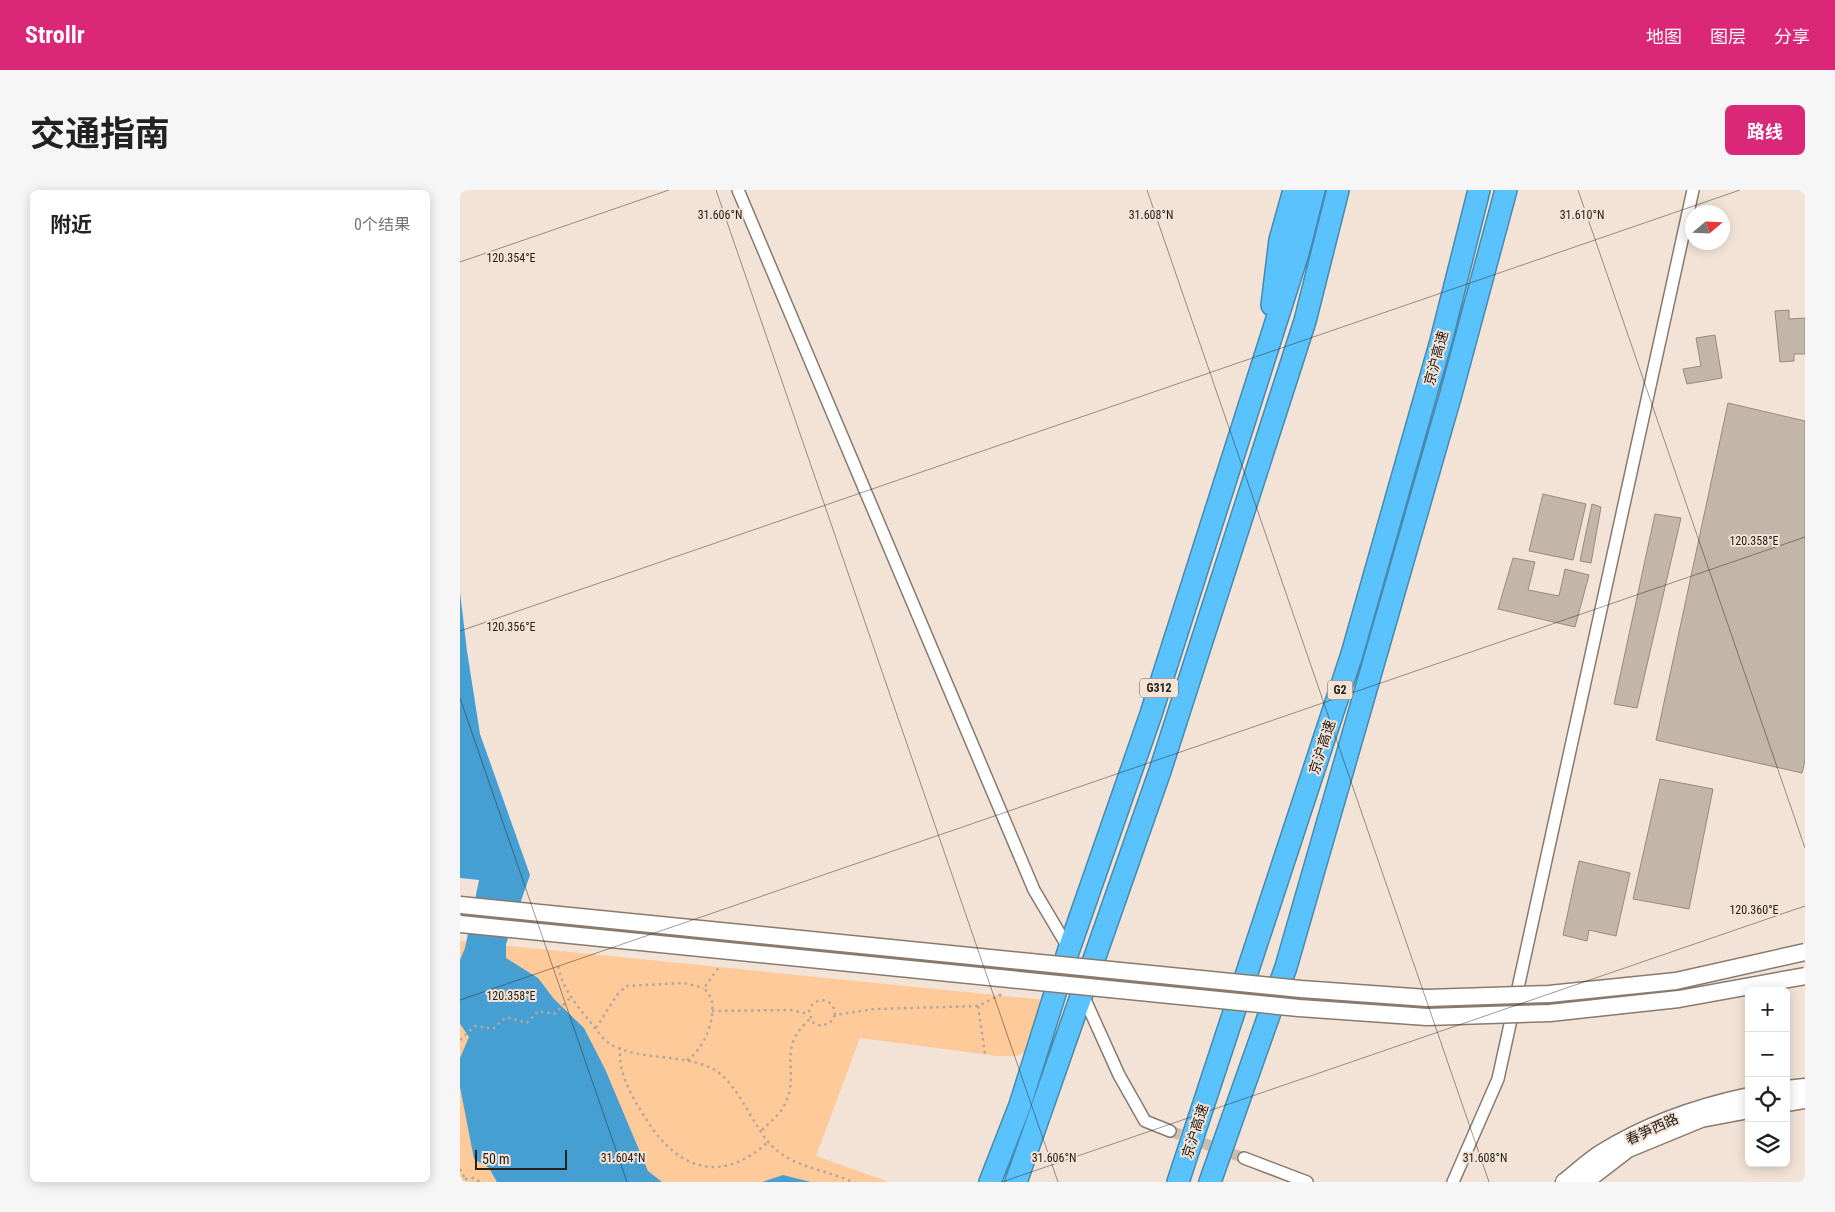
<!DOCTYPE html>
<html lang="zh">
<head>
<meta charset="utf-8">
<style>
	body { margin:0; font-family:"Roboto Condensed","Noto Sans SC",sans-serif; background:#f6f6f6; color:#222 }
	.controls { position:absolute; right:15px; bottom:15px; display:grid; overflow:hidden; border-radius:8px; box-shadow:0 2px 12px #0003 }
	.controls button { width:45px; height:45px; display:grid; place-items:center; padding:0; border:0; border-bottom:1px solid #e0e0e0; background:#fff; color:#222; font:25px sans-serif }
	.compass { position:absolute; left:1225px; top:15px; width:45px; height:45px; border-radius:50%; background:#fff; box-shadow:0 2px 12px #0003; rotate:71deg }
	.scale { position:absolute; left:15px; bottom:12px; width:92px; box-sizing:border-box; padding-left:5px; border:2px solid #26201b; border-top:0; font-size:14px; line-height:18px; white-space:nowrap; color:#26201b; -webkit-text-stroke:4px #f2e3d6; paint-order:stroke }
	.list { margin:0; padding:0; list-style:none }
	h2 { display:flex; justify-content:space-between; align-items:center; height:65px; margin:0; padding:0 20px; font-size:21px }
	h2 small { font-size:16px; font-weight:400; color:#767676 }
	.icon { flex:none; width:28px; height:28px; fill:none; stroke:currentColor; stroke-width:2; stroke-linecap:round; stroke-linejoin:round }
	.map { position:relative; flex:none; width:1345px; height:992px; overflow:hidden; border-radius:8px }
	header { display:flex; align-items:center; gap:30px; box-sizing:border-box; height:70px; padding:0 25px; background:#db2777; color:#fff }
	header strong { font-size:24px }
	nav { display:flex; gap:28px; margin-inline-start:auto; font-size:18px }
	.intro { display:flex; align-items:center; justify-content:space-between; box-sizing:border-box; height:120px; padding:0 30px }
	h1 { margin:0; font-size:35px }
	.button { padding:12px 22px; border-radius:8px; background:#db2777; color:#fff; font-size:18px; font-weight:700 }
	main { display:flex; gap:30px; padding:0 30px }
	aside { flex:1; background:#fff; border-radius:8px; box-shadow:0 2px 12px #0003 }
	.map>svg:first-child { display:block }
	.green { fill:#feca9a }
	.water { fill:#459fd2 }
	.building { fill:#c4b5a9; stroke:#96897d }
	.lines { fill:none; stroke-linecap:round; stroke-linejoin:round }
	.street-tunnel { stroke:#c9bcb1; stroke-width:11; stroke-dasharray:11 5.5; stroke-linecap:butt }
	.street-casing { stroke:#887a6e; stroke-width:14 }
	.secondary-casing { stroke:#887a6e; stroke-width:19 }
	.highway-casing { stroke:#4889ad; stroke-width:24 }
	.path { stroke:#b3a79c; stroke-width:2.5; stroke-dasharray:2.5 4; stroke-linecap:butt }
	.street { stroke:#fff; stroke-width:11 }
	.secondary { stroke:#fff; stroke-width:16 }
	.highway { stroke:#5ac2fc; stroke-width:21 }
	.secondary-bridge-casing { stroke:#887a6e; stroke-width:19; stroke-linecap:butt }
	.secondary-bridge { stroke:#fff; stroke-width:16 }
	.ticks { fill:none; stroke:#26201b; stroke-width:1; stroke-opacity:0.45 }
	.labels { text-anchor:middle; stroke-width:4; stroke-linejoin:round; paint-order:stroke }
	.shield { fill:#f2e3d6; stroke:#635a53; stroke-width:1 }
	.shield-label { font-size:12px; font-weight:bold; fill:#26201b }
	.street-label { font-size:14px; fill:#26201b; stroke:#f2e3d6 }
	.ticks-label { font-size:12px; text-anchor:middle; fill:#26201b; stroke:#f2e3d6; stroke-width:4; stroke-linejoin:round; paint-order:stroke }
</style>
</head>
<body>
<header>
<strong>Strollr</strong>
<nav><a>地图</a><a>图层</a><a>分享</a></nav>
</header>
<div class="intro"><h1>交通指南</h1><a class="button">路线</a></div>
<main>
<aside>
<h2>附近<small>0个结果</small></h2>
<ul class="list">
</ul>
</aside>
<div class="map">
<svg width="1345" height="992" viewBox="0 0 1345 992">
	<rect width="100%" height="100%" fill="#f2e3d6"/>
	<path class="green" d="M0,751L586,810L568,860L557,866H537L400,848L356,966L429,992H0Z"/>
	<path class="water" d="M0,402L7,461L20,544L70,685L46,754V768L78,788L94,809L124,838L145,879L188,981L202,992H37L29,978L14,969L0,897V868L9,847L0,834V770L5,758L19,690L0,688Z
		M323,985L351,992H302Z"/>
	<path class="building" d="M1329,120V129L1345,128V164H1334V171L1320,172L1315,121Z
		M1255,145L1262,188L1227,194L1223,179L1241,176L1236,148Z
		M1268,213L1345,231V570L1342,583L1196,550Z
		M1083,304L1126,314L1113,370L1069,361Z
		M1132,314L1141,317L1131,373L1120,371Z
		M1195,324L1221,328L1177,518L1154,514Z
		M1053,368L1075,372L1068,400L1099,406L1105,379L1129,385L1115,437L1038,419Z
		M1200,589L1253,599L1229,719L1173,709Z
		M1119,671L1170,683L1156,746L1129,740L1127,751L1103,745Z"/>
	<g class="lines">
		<path class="street-tunnel" d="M710,941L784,968"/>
		<g class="street-casing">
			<path id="street" d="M278,0L574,700L609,759
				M622,803L659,885L685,931L710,941
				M784,968L847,992
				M993,992L1038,889L1233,0"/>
		</g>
		<g class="secondary-casing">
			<path id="secondary" d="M1326,899L1345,897
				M1326,913L1345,910
				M1104,992C1116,983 1128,971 1141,963C1186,935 1237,917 1289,906
				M1125,992L1168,959L1241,929L1289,920"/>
		</g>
		<g class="highway-casing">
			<path id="highway" d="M812,115L820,50L834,0
				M530,992L560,915L609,759L690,527L838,63L854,0
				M556,992L700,581L845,131L878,0
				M718,992L892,464L981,151L1019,0
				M750,992L826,777L991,204L1046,0"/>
		</g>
		<path class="path" d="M98,776C103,798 113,811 127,828C134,836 141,848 150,854C177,871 223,863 253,879C279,893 293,938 313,957C335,978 365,979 392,992
			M518,816L525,864
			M252,821L331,820L348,824
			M375,825L370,833L361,836L352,832L349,820C355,805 375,808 375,825L414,819L518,816L544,803
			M136,838L157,805L166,796L224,793L244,798
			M0,850L15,836L33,839L46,827L67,833L78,821L94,824L110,808
			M160,857C158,886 173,908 188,932C221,983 264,992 308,952
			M227,870C244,859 255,831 252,811C251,806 247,802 244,798L259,777
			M302,940C310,932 320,925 325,914C341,881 315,860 350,829
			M0,979L5,989L1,992
			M5,989L13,988L20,992"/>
		<use href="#street" class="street"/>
		<use href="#secondary" class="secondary"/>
		<use href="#highway" class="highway"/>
		<g class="secondary-bridge-casing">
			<path id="secondary-bridge" d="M0,715L841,799L967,808L1089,804L1216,791L1345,762
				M0,734L839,818L967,827L1090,823L1219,809L1345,786"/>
		</g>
		<use href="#secondary-bridge" class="secondary-bridge"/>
	</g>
	<path class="ticks" d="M256,0L598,992M687,0L1029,992M1118,0L1345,658M0,72L209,0M0,441L1280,0M0,508L167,992M0,810L1345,347M542,992L1345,716"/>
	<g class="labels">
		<g class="shield">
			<rect x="680" y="488.5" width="38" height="19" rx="4"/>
			<rect x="867.5" y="490.5" width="25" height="19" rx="4"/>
		</g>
		<g class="shield-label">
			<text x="699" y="502">G312</text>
			<text x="880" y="504">G2</text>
		</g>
		<g class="street-label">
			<text transform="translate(976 168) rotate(-75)" y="5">京沪高速</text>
			<text transform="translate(862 557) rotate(-72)" y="5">京沪高速</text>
			<text transform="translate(1192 939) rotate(-24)" y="5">春笋西路</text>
			<text transform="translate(735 941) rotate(-72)" y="5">京沪高速</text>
		</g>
	</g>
	<g class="ticks-label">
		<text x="260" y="29">31.606°N</text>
		<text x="691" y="29">31.608°N</text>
		<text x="1122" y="29">31.610°N</text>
		<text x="51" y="72">120.354°E</text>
		<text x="1294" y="355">120.358°E</text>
		<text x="51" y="441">120.356°E</text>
		<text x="1294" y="724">120.360°E</text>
		<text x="51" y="810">120.358°E</text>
		<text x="163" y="972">31.604°N</text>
		<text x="594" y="972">31.606°N</text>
		<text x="1025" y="972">31.608°N</text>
	</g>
</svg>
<div class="controls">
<button>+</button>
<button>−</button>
<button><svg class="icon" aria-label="locate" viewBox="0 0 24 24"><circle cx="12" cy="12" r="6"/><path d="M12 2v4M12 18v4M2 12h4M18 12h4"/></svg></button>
<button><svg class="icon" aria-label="layers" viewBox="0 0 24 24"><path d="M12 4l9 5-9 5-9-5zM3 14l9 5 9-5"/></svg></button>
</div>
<svg class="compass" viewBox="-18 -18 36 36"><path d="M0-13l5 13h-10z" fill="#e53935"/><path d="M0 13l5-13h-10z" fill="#767676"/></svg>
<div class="scale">50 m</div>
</div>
</main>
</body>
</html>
